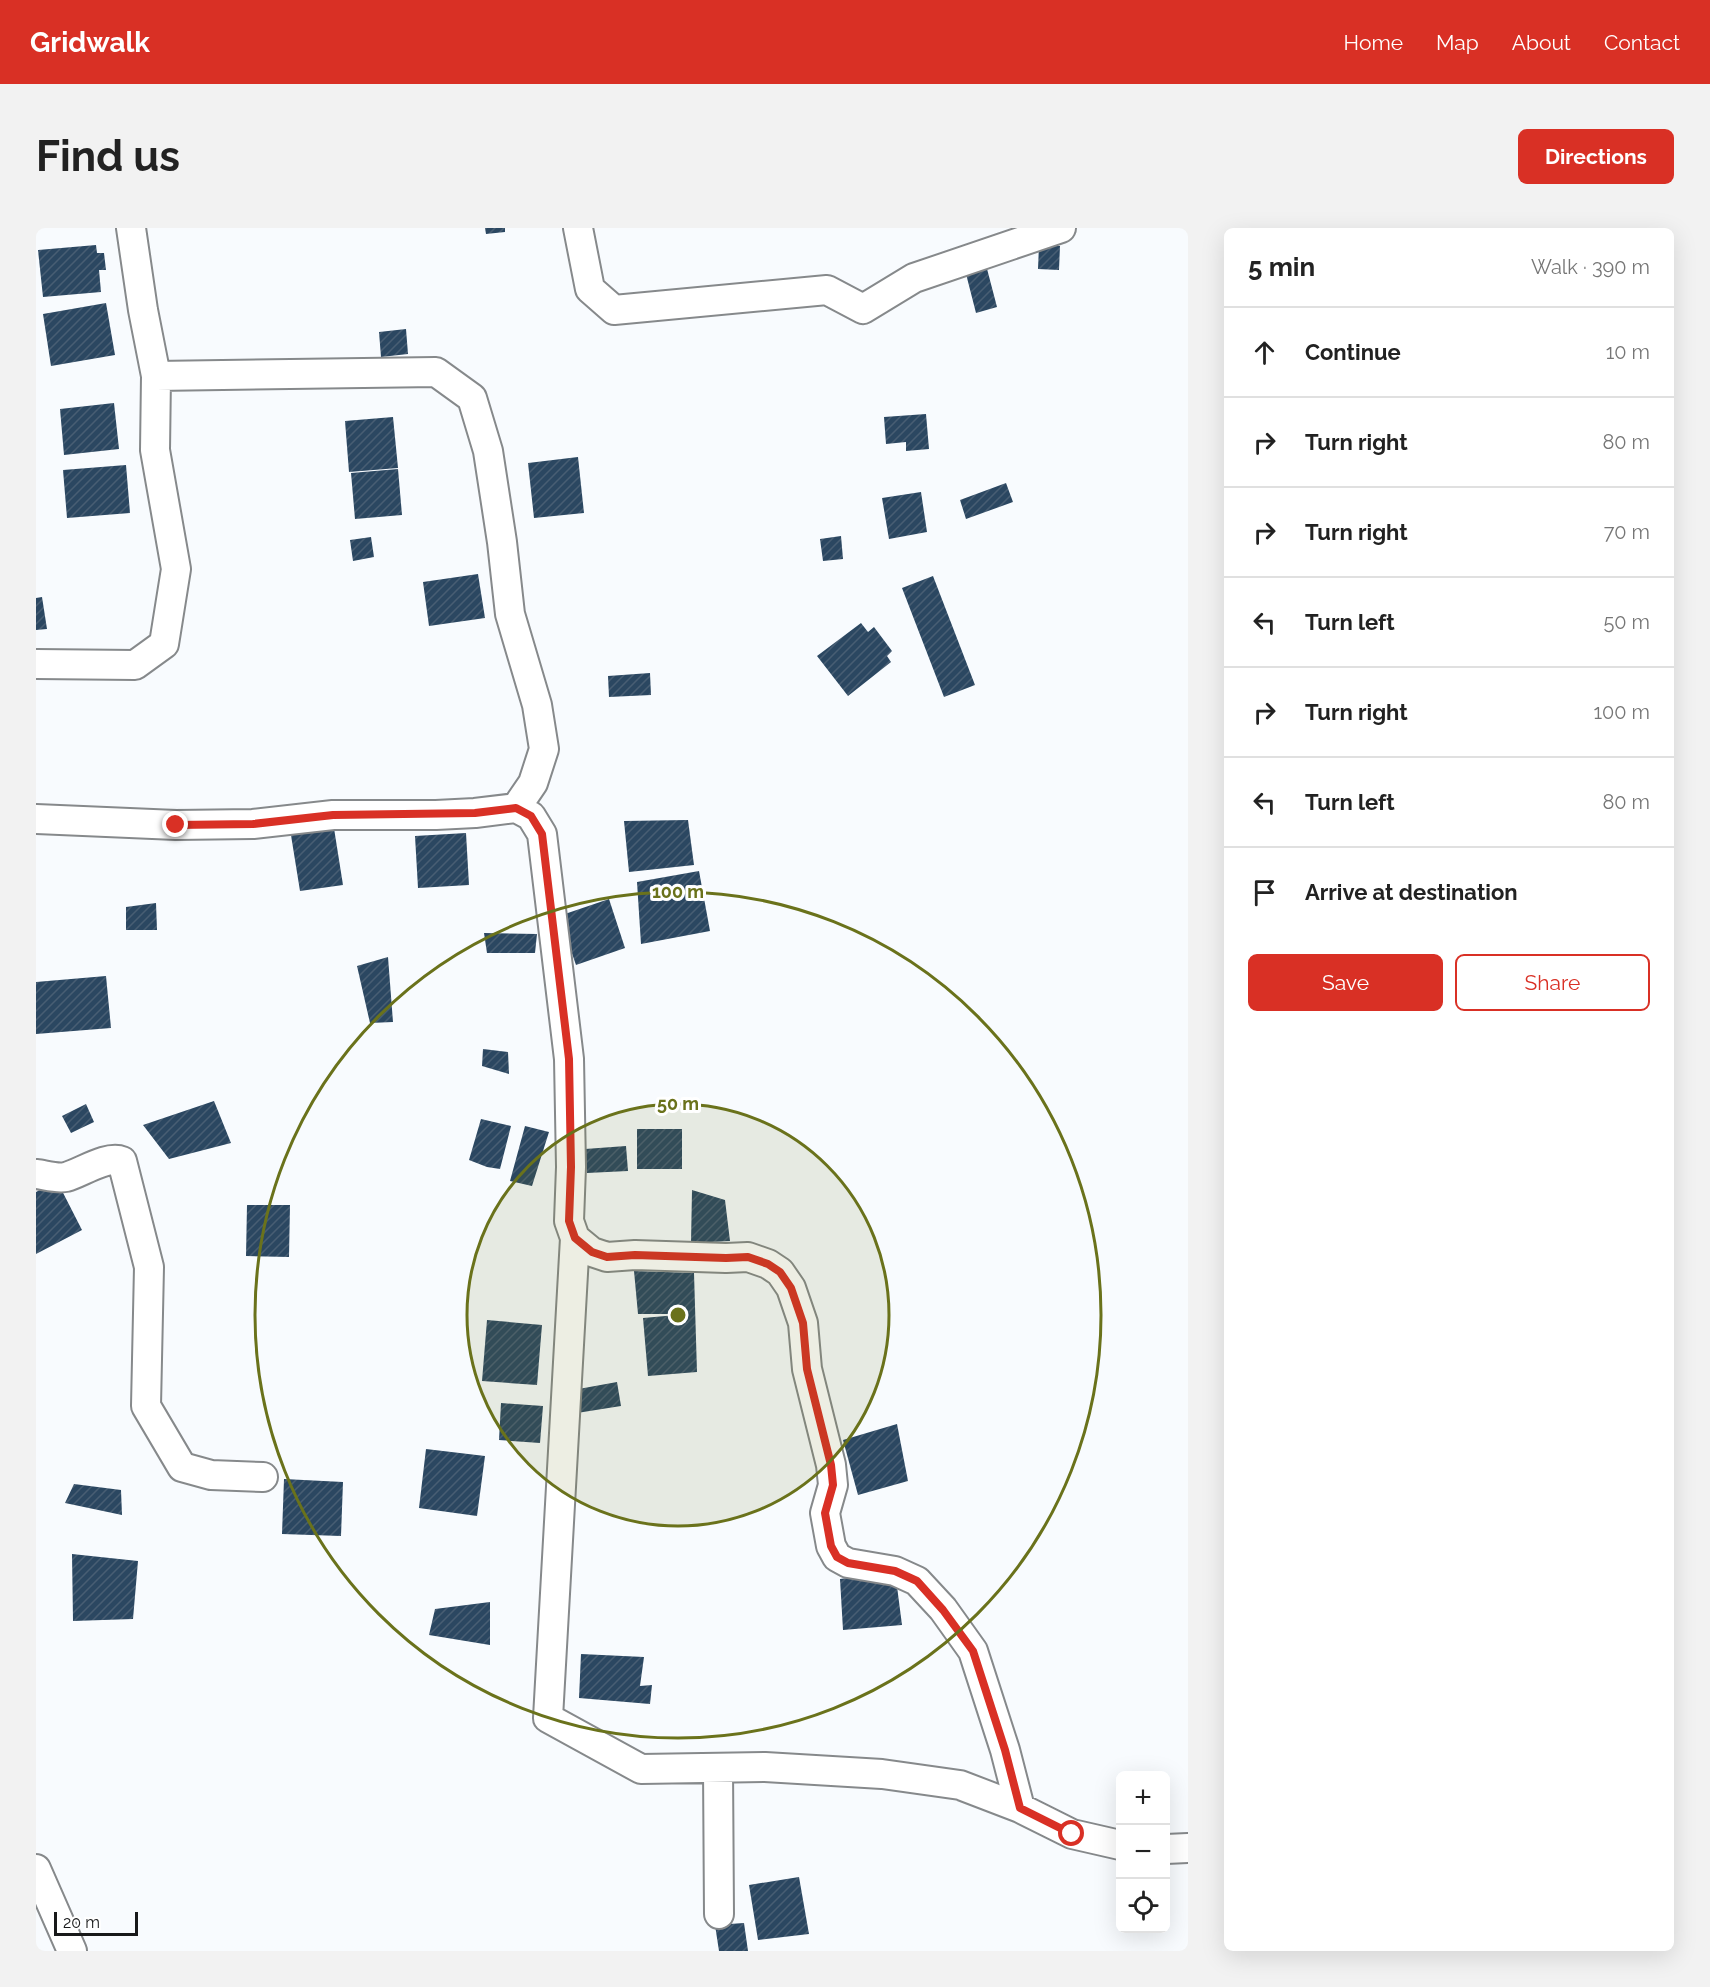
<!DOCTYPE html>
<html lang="en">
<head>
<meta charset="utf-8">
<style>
	body { margin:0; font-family:Raleway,sans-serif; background:#f2f2f2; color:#222 }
	.controls { position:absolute; right:18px; bottom:18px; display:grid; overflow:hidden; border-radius:9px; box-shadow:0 6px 24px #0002 }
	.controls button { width:54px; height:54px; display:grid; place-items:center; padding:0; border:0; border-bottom:2px solid #e0e0e0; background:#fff; color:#222; font:30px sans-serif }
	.scale { position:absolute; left:18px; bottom:15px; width:84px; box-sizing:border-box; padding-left:6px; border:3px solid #18191a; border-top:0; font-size:16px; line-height:21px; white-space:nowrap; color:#18191a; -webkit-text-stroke:4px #fff; paint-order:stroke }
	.stop { position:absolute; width:18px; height:18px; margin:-14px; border:4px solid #d93025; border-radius:50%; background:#fff }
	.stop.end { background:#d93025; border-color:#fff; box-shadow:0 2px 6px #0008 }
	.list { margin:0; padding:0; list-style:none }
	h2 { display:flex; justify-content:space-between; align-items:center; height:78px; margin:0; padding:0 24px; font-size:26px }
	h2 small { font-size:20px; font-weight:400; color:#767676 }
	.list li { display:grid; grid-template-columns:39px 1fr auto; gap:18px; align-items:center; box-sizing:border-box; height:90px; padding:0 24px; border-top:2px solid #e0e0e0 }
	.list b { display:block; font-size:22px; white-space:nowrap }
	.list em { font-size:20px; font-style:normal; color:#767676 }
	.actions { display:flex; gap:12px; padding:18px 24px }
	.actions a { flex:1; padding:14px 0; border:2px solid #d93025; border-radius:9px; text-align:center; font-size:21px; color:#d93025 }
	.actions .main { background:#d93025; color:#fff }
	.icon { flex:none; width:33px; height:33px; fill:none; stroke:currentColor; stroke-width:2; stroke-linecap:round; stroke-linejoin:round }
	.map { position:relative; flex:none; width:1152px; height:1723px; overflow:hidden; border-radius:9px }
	header { display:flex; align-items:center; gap:36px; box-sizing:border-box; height:84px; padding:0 30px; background:#d93025; color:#fff }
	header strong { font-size:28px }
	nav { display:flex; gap:33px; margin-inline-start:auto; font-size:21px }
	.intro { display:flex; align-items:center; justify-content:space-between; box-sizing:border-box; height:144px; padding:0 36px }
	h1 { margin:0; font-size:42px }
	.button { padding:15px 27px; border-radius:9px; background:#d93025; color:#fff; font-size:21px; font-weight:700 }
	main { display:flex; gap:36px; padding:0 36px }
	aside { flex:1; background:#fff; border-radius:9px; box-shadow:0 6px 24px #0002 }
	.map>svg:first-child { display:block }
	.building { fill:url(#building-hatch) }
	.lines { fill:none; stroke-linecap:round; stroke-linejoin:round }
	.minor-casing { stroke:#86898b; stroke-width:32 }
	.minor { stroke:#fff; stroke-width:28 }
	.route { stroke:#d93025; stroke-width:8 }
	.ring { fill:none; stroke:#6a721b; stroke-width:3 }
	.centre { fill:#6a721b; stroke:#fff; stroke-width:3 }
	.ring-label { font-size:18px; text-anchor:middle; font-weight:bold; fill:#6a721b; stroke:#fff; stroke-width:6; stroke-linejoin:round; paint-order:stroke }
</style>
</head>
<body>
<header>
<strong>Gridwalk</strong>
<nav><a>Home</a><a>Map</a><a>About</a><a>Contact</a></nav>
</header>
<div class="intro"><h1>Find us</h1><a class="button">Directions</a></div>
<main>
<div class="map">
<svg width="1152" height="1723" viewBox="0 0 1152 1723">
	<defs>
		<pattern id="building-hatch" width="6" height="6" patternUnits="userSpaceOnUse" patternTransform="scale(1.5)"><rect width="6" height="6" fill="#2b4761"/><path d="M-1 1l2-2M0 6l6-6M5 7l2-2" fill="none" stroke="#485e73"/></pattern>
	</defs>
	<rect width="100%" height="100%" fill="#f8fbfe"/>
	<path class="building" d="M449,0H469V4L450,6Z
		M60,17L61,25H68L70,42H63L65,64L7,69L2,22Z
		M1003,17L1024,18L1023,42L1002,41Z
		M950,37L961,79L940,85L929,42Z
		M70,75L79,127L15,138L7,86Z
		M370,101L372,126L345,129L343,104Z
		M78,175L83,221L28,227L24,181Z
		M890,186L893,221L870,223V214L850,216L848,189Z
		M357,189L362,240L313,244L309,193Z
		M542,229L548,285L498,290L492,235Z
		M90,237L94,285L31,290L27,242Z
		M362,241L366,287L319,291L315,245Z
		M970,255L977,274L930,291L924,272Z
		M885,264L891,304L853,311L846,270Z
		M805,308L807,331L787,333L784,311Z
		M335,309L338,329L317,333L314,312Z
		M442,346L449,390L393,398L387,354Z
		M897,348L939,457L908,469L866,360Z
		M6,369L11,401L0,402V370Z
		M825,395L832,404L838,399L856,423L851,428L855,434L812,468L781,428Z
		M614,445L615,467L573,469L572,448Z
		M652,592L658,637L593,644L588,593Z
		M297,594L307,657L264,663L254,601Z
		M430,605L433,657L382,660L379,608Z
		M663,643L674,703L605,716L601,654Z
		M573,671L589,720L540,737L523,688Z
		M120,675L121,702H90V679Z
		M448,705L501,706L499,725H451Z
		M352,729L357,794L334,795L321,738Z
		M70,748L75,800L0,806V754Z
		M447,821L472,824L473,846L446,838Z
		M178,873L195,915L133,931L107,897Z
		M50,876L58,894L35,905L26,888Z
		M445,891L475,898L464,941L451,939L433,932Z
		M489,898L513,904L496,958L474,953Z
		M601,901H646V941H601Z
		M590,918L592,943L551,945L549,921Z
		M21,953L46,1002L0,1026V964Z
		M656,962L689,972L694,1013L655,1015Z
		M211,977H254L253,1029L210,1028Z
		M598,1043L658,1045L661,1144L612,1148L607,1090L652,1086H602Z
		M451,1092L506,1097L501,1157L446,1153Z
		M581,1154L585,1178L541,1185L537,1162Z
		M465,1175L507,1178L504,1215L463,1212Z
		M861,1196L872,1253L822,1267L807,1212Z
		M390,1221L449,1228L441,1288L383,1280Z
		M248,1251L307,1254L305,1308L246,1306Z
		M38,1256L85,1262L86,1287L29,1275Z
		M36,1326L102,1333L97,1391L37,1393Z
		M859,1343L866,1397L807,1402L804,1351Z
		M454,1374V1417L393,1407L399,1381Z
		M545,1426L608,1429L604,1458L616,1457L614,1476L543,1470Z
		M763,1649L773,1706L722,1712L713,1657Z
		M708,1695L712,1723H683L679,1697Z"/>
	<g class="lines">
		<g class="minor-casing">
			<path id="minor" d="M542,0L554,61L578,82L791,62L827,81L878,50L1025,0
				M120,148L400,144L436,170L452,223L466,314L474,386L501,477L508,521L497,555L480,580
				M0,436L99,437L128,416L140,341L119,222L120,148L107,82L95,0
				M0,591L140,597L217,596L297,587H400L439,585L480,580L495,588L506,606L533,831L535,939L533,993L539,1010L556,1024L571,1029L599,1027L690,1030L712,1029L732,1036L744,1044L755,1060L767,1095L771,1141L795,1237L797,1257L789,1285L795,1318L801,1329L812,1335L859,1343L881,1353L907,1381L937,1423L969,1522L984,1580
				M0,946C9,947 21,951 30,949C45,945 71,927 86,933L113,1039L110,1178L146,1239L175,1247L227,1249
				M539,1010L512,1490L605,1541L729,1539L846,1546L924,1557L984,1580L1036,1606L1084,1617
				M682,1540L683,1686
				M1130,1621L1152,1620
				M0,1641L36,1723"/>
		</g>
		<use href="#minor" class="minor"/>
	</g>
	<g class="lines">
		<path class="route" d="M140,597L217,596L297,587L439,585L480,580L495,588L506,606L533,831L535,939L533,993L539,1010L556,1024L571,1029L599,1027L690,1030L712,1029L732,1036L744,1044L755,1060L767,1095L771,1141L795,1237L797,1257L789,1285L795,1318L801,1329L812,1335L859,1343L881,1353L907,1382L937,1423L969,1522L984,1580L1036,1606"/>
	</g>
	<circle cx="642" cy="1087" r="211" fill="#6a721b" fill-opacity=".12"/>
	<g class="ring">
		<circle cx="642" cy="1087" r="211"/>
		<circle cx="642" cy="1087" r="423"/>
	</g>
	<circle cx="642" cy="1087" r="9" class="centre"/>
	<g class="ring-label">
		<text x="642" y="670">100 m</text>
		<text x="642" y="882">50 m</text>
	</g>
</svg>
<div class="controls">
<button>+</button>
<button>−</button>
<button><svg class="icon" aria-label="locate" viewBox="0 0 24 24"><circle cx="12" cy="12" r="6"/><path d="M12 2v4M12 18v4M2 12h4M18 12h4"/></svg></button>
</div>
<div class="scale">20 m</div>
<div class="stop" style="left:1036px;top:1606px"></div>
<div class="stop end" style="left:140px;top:597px"></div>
</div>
<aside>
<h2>5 min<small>Walk · 390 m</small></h2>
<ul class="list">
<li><svg class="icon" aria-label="ahead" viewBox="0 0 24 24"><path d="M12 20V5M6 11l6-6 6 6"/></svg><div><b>Continue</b></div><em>10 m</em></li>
<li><svg class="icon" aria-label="right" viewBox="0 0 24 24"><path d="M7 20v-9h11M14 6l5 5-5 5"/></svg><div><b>Turn right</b></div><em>80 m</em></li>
<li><svg class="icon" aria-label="right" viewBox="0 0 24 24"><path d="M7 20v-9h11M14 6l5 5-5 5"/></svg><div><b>Turn right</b></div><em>70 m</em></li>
<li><svg class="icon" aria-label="left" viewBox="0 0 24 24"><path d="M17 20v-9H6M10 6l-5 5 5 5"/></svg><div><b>Turn left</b></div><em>50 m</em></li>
<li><svg class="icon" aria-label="right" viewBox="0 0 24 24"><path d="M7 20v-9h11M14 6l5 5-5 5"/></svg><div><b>Turn right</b></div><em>100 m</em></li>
<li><svg class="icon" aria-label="left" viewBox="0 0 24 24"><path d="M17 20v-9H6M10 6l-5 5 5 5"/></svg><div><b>Turn left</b></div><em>80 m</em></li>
<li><svg class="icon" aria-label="arrive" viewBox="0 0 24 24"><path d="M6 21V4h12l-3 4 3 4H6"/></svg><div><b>Arrive at destination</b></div></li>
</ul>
<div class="actions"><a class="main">Save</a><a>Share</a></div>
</aside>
</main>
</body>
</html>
